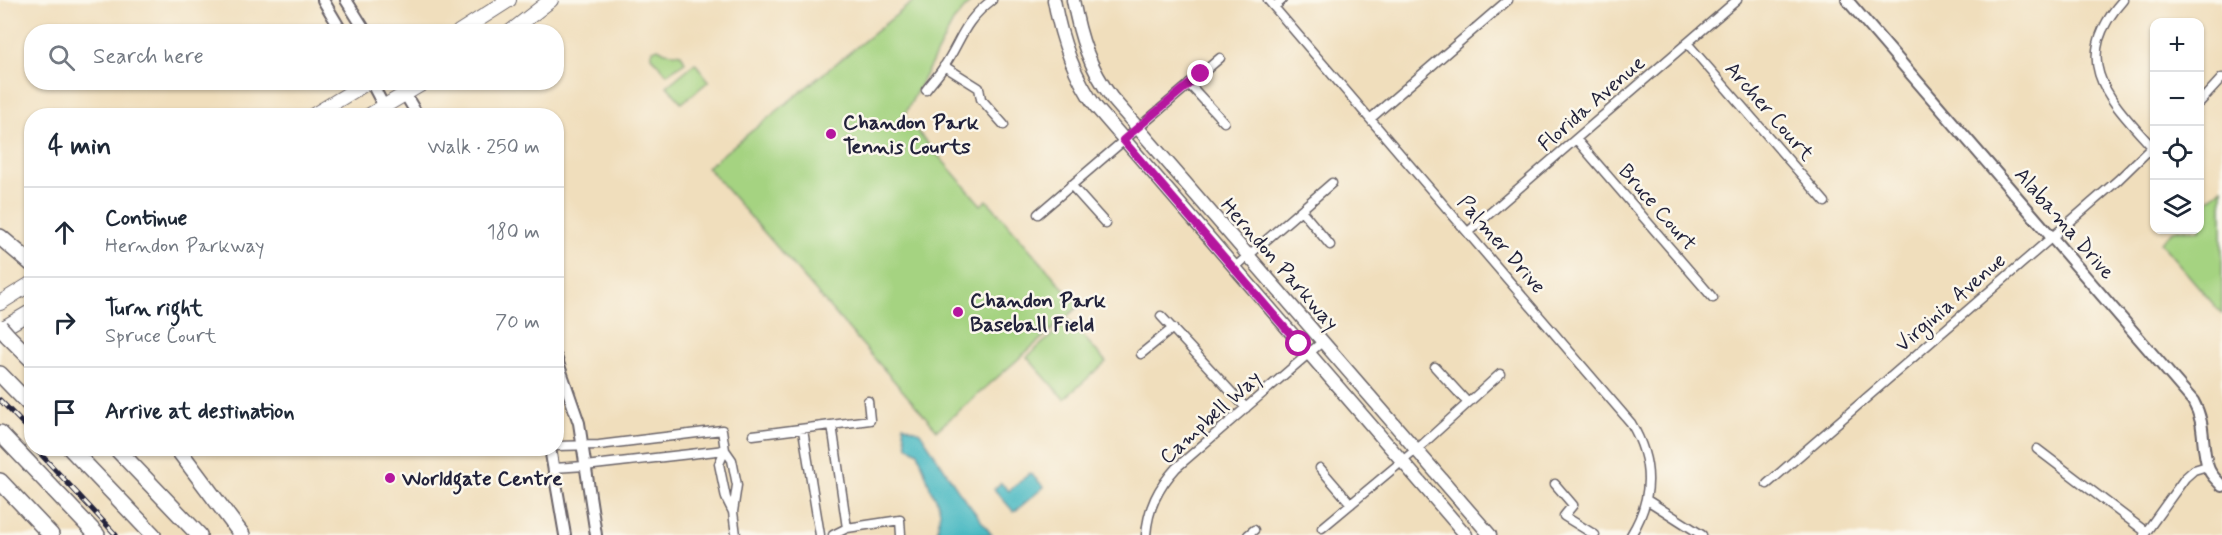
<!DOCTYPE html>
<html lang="en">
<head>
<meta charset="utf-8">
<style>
	body { margin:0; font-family:Mynerve,sans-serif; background:#f2f2f3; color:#1f2937 }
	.controls { position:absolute; right:18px; top:18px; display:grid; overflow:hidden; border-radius:12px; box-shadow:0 2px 4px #0004 }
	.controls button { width:54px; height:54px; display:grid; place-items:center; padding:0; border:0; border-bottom:2px solid #e0e1e3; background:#fff; color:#1f2937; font:30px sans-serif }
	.stop { position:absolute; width:18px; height:18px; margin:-14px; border:4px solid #b5179e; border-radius:50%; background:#fff }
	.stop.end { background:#b5179e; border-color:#fff; box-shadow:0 2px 6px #0008 }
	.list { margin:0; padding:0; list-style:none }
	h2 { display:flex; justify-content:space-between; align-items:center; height:78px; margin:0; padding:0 24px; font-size:26px }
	h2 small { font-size:20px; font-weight:400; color:#747a83 }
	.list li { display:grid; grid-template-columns:39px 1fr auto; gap:18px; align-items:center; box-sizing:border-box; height:90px; padding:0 24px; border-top:2px solid #e0e1e3 }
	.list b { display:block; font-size:22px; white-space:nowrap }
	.list p { margin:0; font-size:20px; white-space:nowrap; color:#747a83 }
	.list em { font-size:20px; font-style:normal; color:#747a83 }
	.icon { flex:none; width:33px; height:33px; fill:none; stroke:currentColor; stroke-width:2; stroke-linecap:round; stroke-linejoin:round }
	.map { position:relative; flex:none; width:2222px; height:535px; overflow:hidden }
	.search { position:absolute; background:#fff; box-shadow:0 2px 4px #0004; left:24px; top:24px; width:540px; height:66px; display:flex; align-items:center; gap:15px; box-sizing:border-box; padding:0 21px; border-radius:24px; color:#747a83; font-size:22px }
	.panel { position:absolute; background:#fff; box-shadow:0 2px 4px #0004; left:24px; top:108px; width:540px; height:348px; border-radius:24px }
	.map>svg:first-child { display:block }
	.green { fill:#a5d381; stroke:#647a5e; stroke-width:1.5 }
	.water { fill:#4bbac3; stroke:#366e7f; stroke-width:1.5 }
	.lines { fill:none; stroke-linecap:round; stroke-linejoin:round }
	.minor-casing { stroke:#6a6468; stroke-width:11 }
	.tertiary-casing { stroke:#6a6468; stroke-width:14 }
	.secondary-casing { stroke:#6a6468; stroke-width:15 }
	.primary-casing { stroke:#6a6468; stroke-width:16 }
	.motorway-casing { stroke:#6a6468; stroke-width:18 }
	.minor { stroke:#fff; stroke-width:8 }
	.tertiary { stroke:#fff; stroke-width:10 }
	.secondary { stroke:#fff; stroke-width:12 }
	.primary { stroke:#fff; stroke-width:14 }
	.motorway { stroke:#fff; stroke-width:15 }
	.rail-casing { stroke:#22223b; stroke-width:5 }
	.rail { stroke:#fbf7ec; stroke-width:3; stroke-dasharray:9; stroke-linecap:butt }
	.motorway-bridge-casing { stroke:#6a6468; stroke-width:18; stroke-linecap:butt }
	.motorway-bridge { stroke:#fff; stroke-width:15 }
	.route { stroke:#b5179e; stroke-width:8 }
	.poi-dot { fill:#b5179e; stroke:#fbf7ec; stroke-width:2 }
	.labels { text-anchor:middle; stroke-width:5; stroke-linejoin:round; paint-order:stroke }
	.street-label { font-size:21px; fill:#22223b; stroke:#fbf7ec }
	.poi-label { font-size:21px; font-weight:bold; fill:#22223b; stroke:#fbf7ec; text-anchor:start }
</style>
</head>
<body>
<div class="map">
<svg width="2222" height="535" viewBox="0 0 2222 535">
	<rect width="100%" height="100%" fill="#fbf7ec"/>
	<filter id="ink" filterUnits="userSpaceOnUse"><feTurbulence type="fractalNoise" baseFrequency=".0167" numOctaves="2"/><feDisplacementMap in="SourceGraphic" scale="12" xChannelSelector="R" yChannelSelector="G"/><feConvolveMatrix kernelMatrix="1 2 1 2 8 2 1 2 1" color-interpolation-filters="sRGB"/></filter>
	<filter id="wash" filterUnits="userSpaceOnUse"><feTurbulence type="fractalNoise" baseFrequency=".008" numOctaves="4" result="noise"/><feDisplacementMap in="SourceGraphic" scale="24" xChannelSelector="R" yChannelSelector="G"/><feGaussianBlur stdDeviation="1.35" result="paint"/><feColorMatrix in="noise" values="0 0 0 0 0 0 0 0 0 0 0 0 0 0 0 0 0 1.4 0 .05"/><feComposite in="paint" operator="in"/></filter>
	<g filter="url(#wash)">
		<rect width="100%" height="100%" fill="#f0debc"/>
		<path class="green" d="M915,0H972L953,22L904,116L981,205L987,200L1079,306L937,430L707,167Z
			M658,48L665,52L681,54L685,62L667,74L651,56L653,50Z
			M695,63L709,81L682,103L667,86Z
			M2222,188V314L2160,242L2175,230H2200V208Z
			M1069,320L1106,362L1064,399L1027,357Z"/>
		<path class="water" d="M903,425L920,432L958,490L992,535H937L940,511L938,503L930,487L918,452L907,446Z
			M1030,473L1044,487L1014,512L994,489L1001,483L1009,491Z"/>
	</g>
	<g filter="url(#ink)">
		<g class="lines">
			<g class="minor-casing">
				<path id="minor" d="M1268,0L1631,423C1653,460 1654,498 1631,535
					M2123,0C2068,61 2109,99 2152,147
					M1274,7L1282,0
					M1687,43L1825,202
					M944,66L979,88L981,99L1004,125
					M1189,84L1224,122
					M926,90C931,83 938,76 943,68C962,40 962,23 992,0
					M2200,102L2222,78
					M1370,119L1508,0
					M1576,139L1713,298
					M1071,185L1106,224
					M1301,210L1330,245
					M1038,214L1220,58
					M1468,232L1737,0
					M1234,268L1332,183
					M1161,316L1246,408
					M1141,354L1173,328
					M1435,367L1468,403
					M832,425L847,528
					M803,430L820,535
					M753,435L870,420L868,401
					M556,446L599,445L722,430L725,450L732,460L737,485L733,512L736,535
					M2037,449L2146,532
					M725,450L719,464L726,498L733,512
					M554,468L585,466L725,450
					M1320,468L1351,504
					M1555,484L1573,505L1564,516L1595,535
					M1767,484L2118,180L2154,145
					M1647,500L1702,535
					M1322,528L1424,443L1500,374
					M833,535L847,528L900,520L901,535
					M1146,535C1148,508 1158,488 1176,468L1322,342
					M1248,535L1254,530
					M2144,535L2185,478L2194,470L2207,466"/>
			</g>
			<g class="tertiary-casing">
				<path id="tertiary" d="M323,0L342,32
					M346,0L366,32
					M1847,0L2193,401C2207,426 2200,443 2208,467C2210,475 2217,480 2222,486
					M371,82L389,116
					M398,82L418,116
					M556,357L579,423L596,535
					M550,448L565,535"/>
			</g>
			<g class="secondary-casing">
				<path id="secondary" d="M1054,0C1061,39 1073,75 1096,107L1466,535
					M1073,0C1080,37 1089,67 1112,98L1490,535"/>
			</g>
			<g class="primary-casing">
				<path id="primary" d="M459,32L509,0
					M510,32L551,0
					M312,116L368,82
					M368,116L425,82
					M0,303L32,283
					M0,330L32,311"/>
			</g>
			<g class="motorway-casing">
				<path id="motorway" d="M0,237L32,264
					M8,336L32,360
					M0,374L32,407
					M0,433L97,535
					M70,448L153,535
					M116,448L199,535
					M177,448L242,535
					M0,481L51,535"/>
			</g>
			<use href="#minor" class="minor"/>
			<use href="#tertiary" class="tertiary"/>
			<use href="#secondary" class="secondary"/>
			<use href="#primary" class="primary"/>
			<use href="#motorway" class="motorway"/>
			<g class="rail-casing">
				<path id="rail" d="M0,400L32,433
					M35,448L116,535"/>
			</g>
			<use href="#rail" class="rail"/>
			<g class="motorway-bridge-casing">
				<path id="motorway-bridge" d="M0,327L8,336"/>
			</g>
			<use href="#motorway-bridge" class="motorway-bridge"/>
		</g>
	</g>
	<g class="lines" filter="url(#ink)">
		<path class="route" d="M1201,74L1123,140L1299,344"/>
	</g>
	<g class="poi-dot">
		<circle cx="831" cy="134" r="6"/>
		<circle cx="958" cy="312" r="6"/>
		<circle cx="390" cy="478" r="6"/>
	</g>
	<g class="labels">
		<g class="street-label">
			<text transform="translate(1591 103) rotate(-41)" y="7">Florida Avenue</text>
			<text transform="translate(1770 111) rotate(49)" y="7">Archer Court</text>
			<text transform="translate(1658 207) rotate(49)" y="7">Bruce Court</text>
			<text transform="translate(2065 223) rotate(49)" y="7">Alabama Drive</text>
			<text transform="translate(1502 244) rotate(49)" y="7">Palmer Drive</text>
			<text transform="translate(1280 264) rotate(49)" y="7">Herndon Parkway</text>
			<text transform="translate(1950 302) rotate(-41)" y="7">Virginia Avenue</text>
			<text transform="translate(1210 417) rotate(-42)" y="7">Campbell Way</text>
		</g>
		<g class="poi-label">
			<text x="843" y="129">Chandon Park<tspan x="843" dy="24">Tennis Courts</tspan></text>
			<text x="970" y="307">Chandon Park<tspan x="970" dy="24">Baseball Field</tspan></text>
			<text x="402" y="485">Worldgate Centre</text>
		</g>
	</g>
</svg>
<div class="controls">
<button>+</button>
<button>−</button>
<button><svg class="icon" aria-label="locate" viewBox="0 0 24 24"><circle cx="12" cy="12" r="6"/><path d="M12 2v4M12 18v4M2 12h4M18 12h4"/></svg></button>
<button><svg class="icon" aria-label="layers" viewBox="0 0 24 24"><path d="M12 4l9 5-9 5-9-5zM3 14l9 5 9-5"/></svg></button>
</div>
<div class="stop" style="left:1299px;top:344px"></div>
<div class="stop end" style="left:1201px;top:74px"></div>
<div class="search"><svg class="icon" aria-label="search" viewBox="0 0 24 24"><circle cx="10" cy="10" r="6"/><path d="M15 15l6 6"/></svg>Search here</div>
<section class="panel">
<h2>4 min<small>Walk · 250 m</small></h2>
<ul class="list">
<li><svg class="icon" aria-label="ahead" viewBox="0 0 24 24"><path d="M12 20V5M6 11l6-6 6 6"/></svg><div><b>Continue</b><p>Herndon Parkway</p></div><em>180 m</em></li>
<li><svg class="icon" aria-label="right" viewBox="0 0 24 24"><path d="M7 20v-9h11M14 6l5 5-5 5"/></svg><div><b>Turn right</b><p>Spruce Court</p></div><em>70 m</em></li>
<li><svg class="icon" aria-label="arrive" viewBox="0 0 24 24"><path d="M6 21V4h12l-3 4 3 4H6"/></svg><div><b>Arrive at destination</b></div></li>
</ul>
</section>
</div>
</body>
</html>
